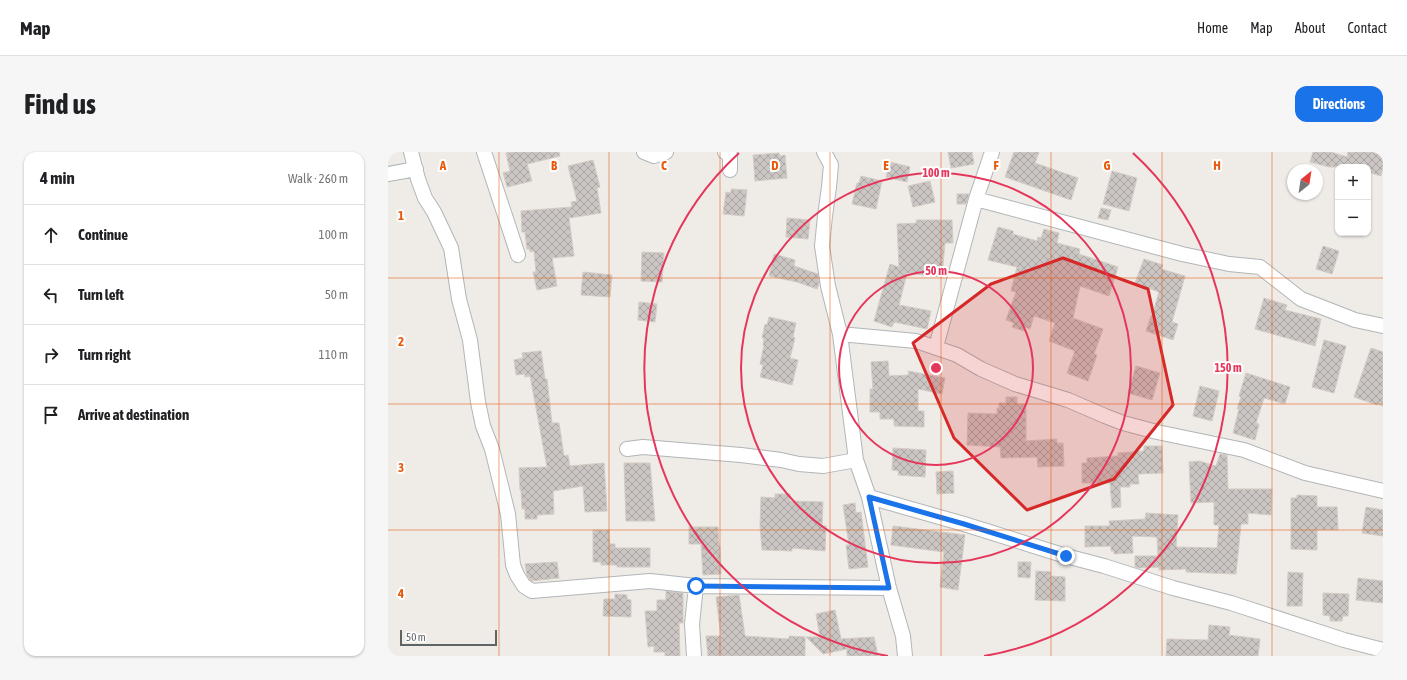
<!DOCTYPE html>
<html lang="en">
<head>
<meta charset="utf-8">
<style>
	body { margin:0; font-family:"Asap Condensed",sans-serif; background:#f6f6f6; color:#202124 }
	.controls { position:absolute; right:12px; top:12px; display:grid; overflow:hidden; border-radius:8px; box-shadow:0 1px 3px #0004 }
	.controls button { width:36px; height:36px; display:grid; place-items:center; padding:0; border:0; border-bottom:1px solid #e0e0e0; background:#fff; color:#202124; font:20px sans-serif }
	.compass { position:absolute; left:899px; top:12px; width:36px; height:36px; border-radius:50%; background:#fff; box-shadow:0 1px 3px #0004; rotate:30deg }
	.scale { position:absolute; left:12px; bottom:10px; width:97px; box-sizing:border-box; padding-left:4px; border:2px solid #5e6466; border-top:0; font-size:11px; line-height:14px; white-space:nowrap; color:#5e6466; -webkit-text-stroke:3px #fff; paint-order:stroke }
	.stop { position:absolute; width:12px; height:12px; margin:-9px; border:3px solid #1a73e8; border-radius:50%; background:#fff }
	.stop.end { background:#1a73e8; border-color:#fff; box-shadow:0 1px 4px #0008 }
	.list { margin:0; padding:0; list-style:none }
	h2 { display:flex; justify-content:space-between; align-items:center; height:52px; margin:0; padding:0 16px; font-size:17px }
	h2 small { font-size:13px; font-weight:400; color:#757577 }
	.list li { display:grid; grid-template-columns:26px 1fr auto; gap:12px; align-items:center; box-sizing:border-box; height:60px; padding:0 16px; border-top:1px solid #e0e0e0 }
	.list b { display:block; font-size:15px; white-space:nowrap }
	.list em { font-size:13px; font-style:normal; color:#757577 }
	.icon { flex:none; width:22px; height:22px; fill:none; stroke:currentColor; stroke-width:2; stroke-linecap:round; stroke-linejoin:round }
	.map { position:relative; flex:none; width:995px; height:504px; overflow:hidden; border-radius:12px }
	header { display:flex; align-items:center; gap:24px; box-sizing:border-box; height:56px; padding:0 20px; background:#fff; border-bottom:1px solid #e0e0e0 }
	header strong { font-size:19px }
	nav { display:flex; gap:22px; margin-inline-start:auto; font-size:14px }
	.intro { display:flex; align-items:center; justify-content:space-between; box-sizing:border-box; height:96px; padding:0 24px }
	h1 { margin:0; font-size:28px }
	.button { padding:10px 18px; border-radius:12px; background:#1a73e8; color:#fff; font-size:14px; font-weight:700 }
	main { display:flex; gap:24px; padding:0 24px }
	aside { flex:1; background:#fff; border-radius:12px; box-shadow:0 1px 3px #0004 }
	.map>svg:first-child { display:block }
	.building { fill:url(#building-cross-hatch); stroke:#d4cbc4 }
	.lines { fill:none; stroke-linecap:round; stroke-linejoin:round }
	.minor-casing { stroke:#b1b6b8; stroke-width:16 }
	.minor { stroke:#fff; stroke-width:14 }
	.route { stroke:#1a73e8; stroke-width:5 }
	.marked { fill:#d62828; fill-opacity:0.2; stroke:#d62828; stroke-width:3; stroke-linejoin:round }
	.grid { fill:none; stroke:#e8590c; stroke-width:1; stroke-opacity:0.55 }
	.ring { fill:none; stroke:#e5365b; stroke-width:2 }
	.grid-label { font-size:13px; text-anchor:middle; font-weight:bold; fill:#e8590c; stroke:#fff; stroke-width:4; stroke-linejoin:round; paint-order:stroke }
	.centre { fill:#e5365b; stroke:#fff; stroke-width:2 }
	.ring-label { font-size:12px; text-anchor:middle; font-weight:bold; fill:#e5365b; stroke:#fff; stroke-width:4; stroke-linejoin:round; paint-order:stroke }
</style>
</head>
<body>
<header>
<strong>Map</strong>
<nav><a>Home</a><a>Map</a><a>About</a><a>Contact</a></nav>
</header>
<div class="intro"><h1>Find us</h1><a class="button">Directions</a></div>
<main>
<aside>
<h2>4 min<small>Walk · 260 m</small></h2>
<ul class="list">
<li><svg class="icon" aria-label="ahead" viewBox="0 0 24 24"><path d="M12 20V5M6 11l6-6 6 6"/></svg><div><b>Continue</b></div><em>100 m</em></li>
<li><svg class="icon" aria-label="left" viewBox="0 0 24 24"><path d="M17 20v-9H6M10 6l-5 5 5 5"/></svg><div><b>Turn left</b></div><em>50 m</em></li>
<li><svg class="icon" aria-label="right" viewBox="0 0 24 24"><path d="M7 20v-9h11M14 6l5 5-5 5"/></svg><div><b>Turn right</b></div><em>110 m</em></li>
<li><svg class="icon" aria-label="arrive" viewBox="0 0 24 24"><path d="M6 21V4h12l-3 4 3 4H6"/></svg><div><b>Arrive at destination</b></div></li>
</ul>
</aside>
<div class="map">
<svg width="995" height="504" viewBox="0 0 995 504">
	<defs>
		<pattern id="building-cross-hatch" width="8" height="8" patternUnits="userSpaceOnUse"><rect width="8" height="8" fill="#cbc6c3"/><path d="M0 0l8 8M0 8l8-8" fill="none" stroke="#a8a4a2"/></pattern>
	</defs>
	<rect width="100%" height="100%" fill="#efebe6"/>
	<path class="building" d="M124,0H171L172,4L139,12L144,29L119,35L115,21L122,19L118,1Z
		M560,0H584L586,12L563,16Z
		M626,0H651L647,11L690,26L683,48L617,25Z
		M925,0H943L959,5L960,0H995V15L993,24L980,20V15H941L922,10Z
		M391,1L392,4L397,3L399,26L367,29L365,3Z
		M205,8L212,35L209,36L213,61L181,66L186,104L164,106L169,134L149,138L145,120H148L146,99L142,100V97H139L137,80H134L133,59L184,55L183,50L189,49L180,14Z
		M502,10L522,15L519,30L498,25Z
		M724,19L749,26L741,59L715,52Z
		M473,24L494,29L488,57L464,52L469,31H471Z
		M542,29L547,50L525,55L520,34Z
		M343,37L359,38L356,64L335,62L338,40L343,41Z
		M569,42H581L578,52H569Z
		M713,56L723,58L720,68L710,66Z
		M399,66L422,68L420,87L398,85Z
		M528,68H564L565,91H557L554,125L519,121L511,153L543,159L539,177L506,170L504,175L486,169L502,112L511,115L509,72L529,71Z
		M610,75L625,79V82L649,89L650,85L653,86L656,77L671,81L669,91L692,97L691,102L730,115L721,144L692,134L685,166L715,177L706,202L709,203L700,229L679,221L687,199L661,189L667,171L646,164L642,177L637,175L636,179L624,175L626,171L618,168L628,140L623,139L629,115L600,108Z
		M935,94L951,99L944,122L928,117Z
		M254,100L276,101L274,130L253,129Z
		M386,102L407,108L406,114L430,122L431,131L429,137L409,130L381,124Z
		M756,107L775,113L773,117L797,124L784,170L790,172L785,188L758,179L763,164H764L771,140L747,131Z
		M195,120L224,123L222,145L193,143Z
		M876,146L899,153L897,158L933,167L927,194L867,177Z
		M251,150L269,152L267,170L250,168Z
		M381,165L408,171L405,185L407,186L402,206L410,208L404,233L372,225L375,213L372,212L376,193H375L376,186H374L377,172L379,173Z
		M936,188L958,194L946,241L924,235Z
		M983,196L995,200V254L989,252V253L966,245Z
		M153,199L157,227H159L164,271H171L176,304L180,303L182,314L216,311L219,359L197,360L195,334L165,339L166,362L149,363V367H137V357H134L133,338H132L131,316L159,315L142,224L137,225V222L128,223L126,208L135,206L134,201Z
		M500,209L501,224L521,223L520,219L557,226L554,242L530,237V259H536V275L506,274V267H492V260H482V237H485L483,210Z
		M748,214L772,221L764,248L740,241Z
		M858,221L902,235L897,252L876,246L868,271L871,272L867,288L845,281L851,257H849L853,245L851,244Z
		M812,234L831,239L824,269L805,264Z
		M618,245H629V252H638V289L669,287V291H675L676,314L650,315L649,305L613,306L612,295L579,293L580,261L609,262V256H611V251H618Z
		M756,294H774L775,321L750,322L751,332H742V335H732L733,355L724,356L722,331H694V311H699V306L730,304V301L756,299Z
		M505,296L538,298L537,325L510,323L511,319L504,318Z
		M832,302L839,303L840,337H884L883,363L860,361V372H853L848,422L798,420V417L771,418V415L751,416L747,415V404H770L769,385L744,384L745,401L726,402V399H723V394L697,395V374H722L721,369L757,367L758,361L790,363L788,395L829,396L831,373H826V350L803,351L801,310L811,309L828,314Z
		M236,311H262L267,369H238Z
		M565,319L566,341L549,342L548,320Z
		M387,342H402V349L435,350L434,374H438L437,399L404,396V399L374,398L372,374L373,345L387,346Z
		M909,343L929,344V355H949L950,378H929V398L903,397V346H909Z
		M467,351L468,361L473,360L480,415L461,417L458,393H461L455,353Z
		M978,355L995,358V384L974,381Z
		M505,374L577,383L570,438L552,435L556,400L503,393Z
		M301,375H330L331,394H332L333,422L315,423L313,392H301Z
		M205,378H221L222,392H227V396H262V415H229V413H213V410H205Z
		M169,410L171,426L143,429L139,423L137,412Z
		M630,410H643L642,426L630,425Z
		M648,419L663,420L662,424L677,425V449L647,448Z
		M900,420L915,421L914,454H899Z
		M970,426L995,429V451L968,448Z
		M278,439L295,441V471H291L292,504H277V500H266V494L260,495L257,459H269V448H278Z
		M935,441L961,442L960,464H955L954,469H942V464L935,463Z
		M227,442L239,443V447L243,448V465L215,464L216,447H227Z
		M351,443L357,484L401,487V484L417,485V504H320L318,484H333L328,445Z
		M447,458L453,487L486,485L490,504H459V497L435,502L418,485H432L428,462Z
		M821,473L842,475L841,483L872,487L870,504H778L779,487L820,488Z"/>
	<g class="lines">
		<g class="minor-casing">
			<path id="minor" d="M23,0L30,27L37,46L46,60L63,96L71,147L82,188L90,250L95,274L104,297L120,362L125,413L129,423L136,434L144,439L262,429L308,434L501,436
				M96,0L130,103
				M256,0L266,4L278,0
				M337,0L342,3V18
				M436,0L443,13L441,35L437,64L434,94L440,134L452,182L468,308L481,345L501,436L515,484L517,504
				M0,22L28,17
				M588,47L794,102L841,112L872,115L913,147L967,168L995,174
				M452,182L528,189L569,203L593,217L627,232L680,248L717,264L735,271L769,280L856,298L917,321L995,339
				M548,195L588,47L604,0
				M239,297L255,295L353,303L393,308L411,312L435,314L468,308
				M481,345L576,372L678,404L716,414L785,436L843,451L956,488L995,498
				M306,504L304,472L308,434"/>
		</g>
		<use href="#minor" class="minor"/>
	</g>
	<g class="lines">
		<path class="route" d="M308,434L501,436L481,345L576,372L678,404"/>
	</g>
	<path class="marked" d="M675,106L760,137L785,253L726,327L639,358L566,286L525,191L603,132Z"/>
	<path class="grid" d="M111,0V504M221,0V504M332,0V504M442,0V504M553,0V504M663,0V504M774,0V504M884,0V504M0,126H995M0,252H995M0,378H995"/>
	<g class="ring">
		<circle cx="548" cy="216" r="97"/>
		<circle cx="548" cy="216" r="195"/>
		<path d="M500 504A292 292 0 0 1 351 1M745 1A292 292 0 0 1 596 504"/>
	</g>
	<g class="grid-label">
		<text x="55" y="18">A</text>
		<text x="166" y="18">B</text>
		<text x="276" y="18">C</text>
		<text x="387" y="18">D</text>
		<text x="498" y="18">E</text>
		<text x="608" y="18">F</text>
		<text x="719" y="18">G</text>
		<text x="829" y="18">H</text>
		<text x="13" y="68">1</text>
		<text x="13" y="194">2</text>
		<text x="13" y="320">3</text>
		<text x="13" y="446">4</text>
	</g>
	<circle cx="548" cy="216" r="6" class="centre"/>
	<g class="ring-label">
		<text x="548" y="25">100 m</text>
		<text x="548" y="123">50 m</text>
		<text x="840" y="220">150 m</text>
	</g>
</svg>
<div class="controls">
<button>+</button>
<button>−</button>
</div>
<svg class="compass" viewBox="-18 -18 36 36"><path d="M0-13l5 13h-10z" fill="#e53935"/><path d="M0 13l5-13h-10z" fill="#757577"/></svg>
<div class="scale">50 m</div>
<div class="stop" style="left:308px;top:434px"></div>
<div class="stop end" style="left:678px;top:404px"></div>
</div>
</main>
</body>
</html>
